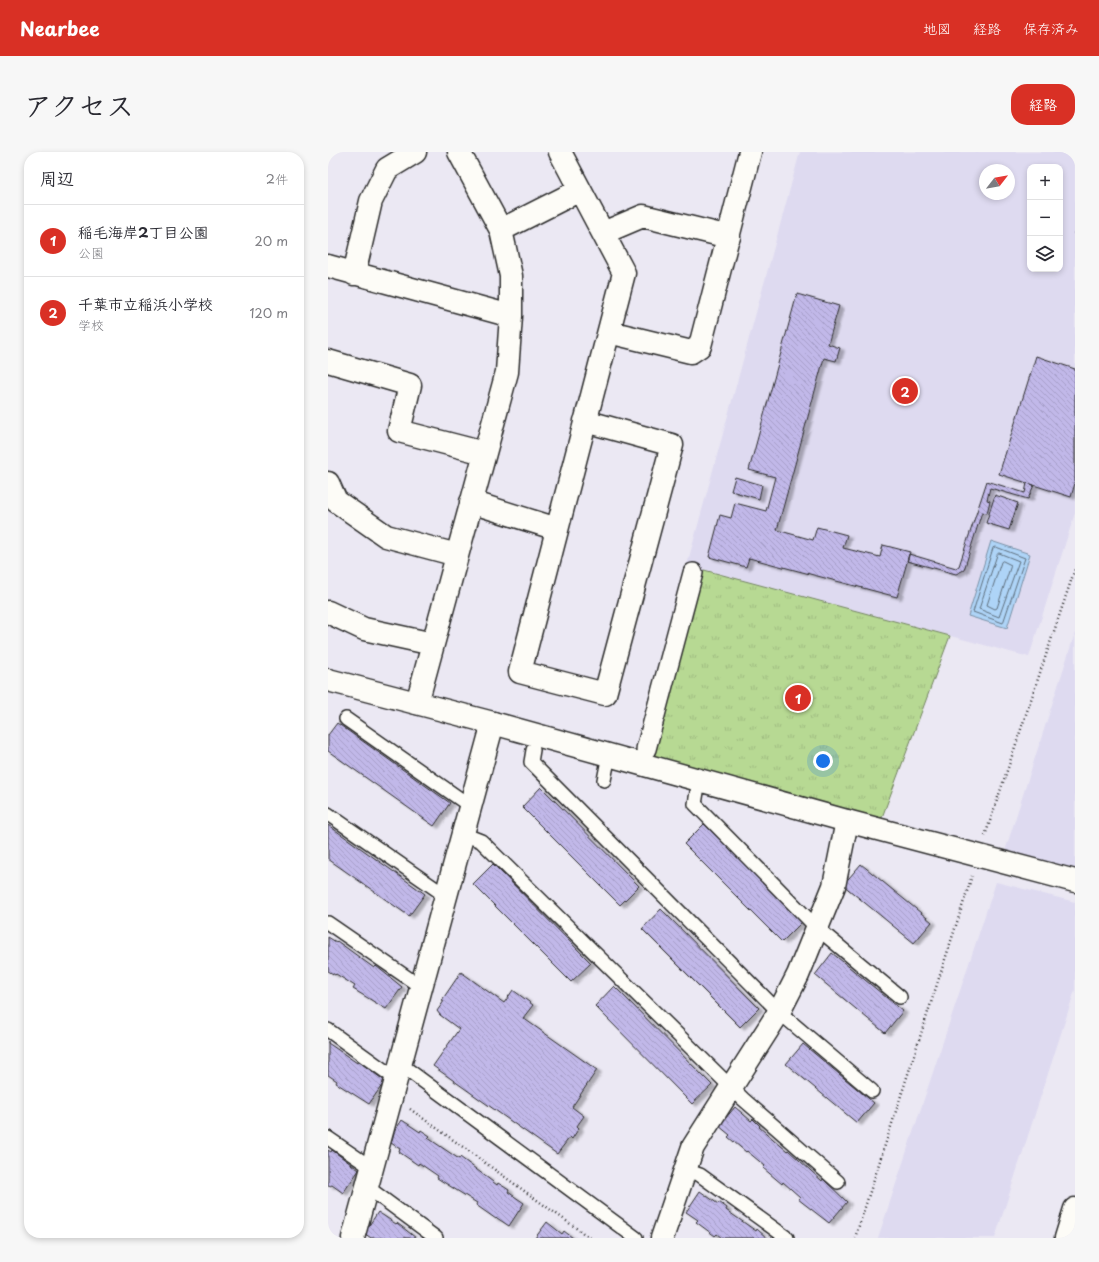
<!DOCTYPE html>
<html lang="ja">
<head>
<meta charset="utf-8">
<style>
	body { margin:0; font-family:"Playpen Sans","Klee One",sans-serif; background:#f7f7f7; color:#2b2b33 }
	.controls { position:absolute; right:12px; top:12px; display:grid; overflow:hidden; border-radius:8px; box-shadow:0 2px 6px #0003 }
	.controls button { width:36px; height:36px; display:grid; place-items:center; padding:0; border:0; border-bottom:1px solid #e1e1e2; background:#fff; color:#2b2b33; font:20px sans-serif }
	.compass { position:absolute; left:651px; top:12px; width:36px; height:36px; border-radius:50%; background:#fff; box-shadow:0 2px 6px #0003; rotate:59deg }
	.you { position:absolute; left:495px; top:609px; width:14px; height:14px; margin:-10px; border:3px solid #fff; border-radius:50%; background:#1a73e8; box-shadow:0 0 0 6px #1a73e833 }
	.badge { display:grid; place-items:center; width:26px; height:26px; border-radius:50%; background:#d93025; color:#fff; font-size:13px; font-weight:700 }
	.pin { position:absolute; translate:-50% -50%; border:2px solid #fff; box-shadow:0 1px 4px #0006 }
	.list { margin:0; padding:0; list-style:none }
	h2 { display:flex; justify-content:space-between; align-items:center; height:52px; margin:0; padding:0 16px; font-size:17px }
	h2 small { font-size:13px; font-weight:400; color:#7c7c81 }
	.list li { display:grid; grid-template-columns:26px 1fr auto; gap:12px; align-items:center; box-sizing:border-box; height:72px; padding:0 16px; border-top:1px solid #e1e1e2 }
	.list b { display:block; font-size:15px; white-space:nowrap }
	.list p { margin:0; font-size:13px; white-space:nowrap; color:#7c7c81 }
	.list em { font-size:13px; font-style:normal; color:#7c7c81 }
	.icon { flex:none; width:22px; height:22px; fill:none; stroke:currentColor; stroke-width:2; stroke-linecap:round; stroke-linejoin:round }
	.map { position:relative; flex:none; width:747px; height:1086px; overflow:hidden; border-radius:16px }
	header { display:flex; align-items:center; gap:24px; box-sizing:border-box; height:56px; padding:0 20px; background:#d93025; color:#fff }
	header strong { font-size:19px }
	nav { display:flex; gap:22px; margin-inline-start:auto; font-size:14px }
	.intro { display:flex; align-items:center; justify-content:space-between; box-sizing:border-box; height:96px; padding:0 24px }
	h1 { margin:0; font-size:28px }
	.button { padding:10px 18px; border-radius:16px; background:#d93025; color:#fff; font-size:14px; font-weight:700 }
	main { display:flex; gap:24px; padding:0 24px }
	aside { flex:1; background:#fff; border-radius:16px; box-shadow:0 2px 6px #0003 }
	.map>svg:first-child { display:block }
	.built { fill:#dedaf0; fill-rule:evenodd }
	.grass { fill:url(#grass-tufts); stroke:#71825f }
	.water { fill:#aed4f7; stroke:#7a90a5 }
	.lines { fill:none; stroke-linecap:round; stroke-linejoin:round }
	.shore { stroke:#5f6f7d; stroke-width:1 }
	.building { fill:url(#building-back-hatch); stroke:#2b2b2b; filter:url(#shadow) }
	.service-casing { stroke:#2b2b2b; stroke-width:16 }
	.pedestrian-casing { stroke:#2b2b2b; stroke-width:22 }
	.minor-casing { stroke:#2b2b2b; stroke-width:25 }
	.tertiary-casing { stroke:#2b2b2b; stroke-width:25 }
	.trunk-casing { stroke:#2b2b2b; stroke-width:25 }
	.path { stroke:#2b2b2b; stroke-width:2.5; stroke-dasharray:1 3; stroke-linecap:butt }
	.service { stroke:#fdfcf7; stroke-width:13 }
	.pedestrian { stroke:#fdfcf7; stroke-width:19 }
	.minor { stroke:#fdfcf7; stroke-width:22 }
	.tertiary { stroke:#fdfcf7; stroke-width:22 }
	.trunk { stroke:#fdfcf7; stroke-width:22 }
</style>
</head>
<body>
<header>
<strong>Nearbee</strong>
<nav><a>地図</a><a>経路</a><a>保存済み</a></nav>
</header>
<div class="intro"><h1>アクセス</h1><a class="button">経路</a></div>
<main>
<aside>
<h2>周辺<small>2件</small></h2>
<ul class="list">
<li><span class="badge">1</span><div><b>稲毛海岸2丁目公園</b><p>公園</p></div><em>20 m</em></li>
<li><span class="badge">2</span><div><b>千葉市立稲浜小学校</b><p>学校</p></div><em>120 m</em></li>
</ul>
</aside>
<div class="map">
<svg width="747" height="1086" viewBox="0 0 747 1086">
	<defs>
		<pattern id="grass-tufts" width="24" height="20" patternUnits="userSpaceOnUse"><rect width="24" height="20" fill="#b7d993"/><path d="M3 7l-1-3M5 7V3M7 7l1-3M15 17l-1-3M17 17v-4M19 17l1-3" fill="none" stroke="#9eba7f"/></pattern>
		<pattern id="building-back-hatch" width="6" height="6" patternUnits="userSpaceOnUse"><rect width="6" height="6" fill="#c1b8e9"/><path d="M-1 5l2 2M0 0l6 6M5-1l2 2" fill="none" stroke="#a69ec8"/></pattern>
		<filter id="shadow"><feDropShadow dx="4.5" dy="2.5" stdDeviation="1" flood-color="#0004"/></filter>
	</defs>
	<rect width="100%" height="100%" fill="#ebe8f3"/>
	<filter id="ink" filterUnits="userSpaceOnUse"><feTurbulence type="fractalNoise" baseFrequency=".025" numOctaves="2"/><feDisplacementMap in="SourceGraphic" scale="8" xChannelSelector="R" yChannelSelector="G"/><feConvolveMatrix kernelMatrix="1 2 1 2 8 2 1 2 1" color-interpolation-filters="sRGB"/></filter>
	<g filter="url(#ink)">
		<path class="built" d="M472,0H747V361L701,505L359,413ZM702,15H732V117H702ZM657,18H681V42H657Z
			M747,481V717L677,699Z
			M668,730L747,750V838L667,1086H550Z"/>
		<path class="grass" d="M376,418L622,484L553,668L325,608Z"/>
		<path class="water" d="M663,389L702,402L679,476L640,464Z"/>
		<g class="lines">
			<path class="shore" d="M668,395L697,406L675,471L645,460L665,396Z
				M671,401L691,409L671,465L651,457L669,403Z
				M675,409L683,413L669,456L667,457L659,453L673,410Z"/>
		</g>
		<path class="building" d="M469,142L511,154L500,192L512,196L508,209L496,206L449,378L485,388L489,375L519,383L515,396L552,405L555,393L582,400L569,445L421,406L418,415L381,405L392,363L403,366L407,351L438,359L447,325L421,318Z
			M708,204L747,217V331L743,345L671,322Z
			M407,325L434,333L431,347L403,339Z
			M659,329L697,341L699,331L706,333L700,347L662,336L659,348L662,349L659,361L654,360L636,418L628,422L579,409L581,402L628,416L631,414Z
			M667,343L690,351L681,378L658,371Z
			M9,571L122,651L106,674L0,599V583Z
			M213,635L311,734L292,753L194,655Z
			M376,672L474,770L454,790L356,692Z
			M0,673L97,742L81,764L0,707Z
			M165,712L263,811L243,830L145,732Z
			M533,712L604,770L586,791L515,733Z
			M333,757L431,856L412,875L314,777Z
			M0,785L8,790L9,789L46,816L48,814L74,835L58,857L25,837L27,834L8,822L7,823L0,819Z
			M504,801L575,859L557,881L487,823Z
			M133,820L176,851L185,838L205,853L195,866L269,918L244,955L256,964L249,974L251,976L244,987L242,985L229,1002L105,914L131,877L112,863L109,859L116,849L114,848Z
			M286,834L384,933L364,952L267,854Z
			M0,889V891L29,911L30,909L57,929L41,952L8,931L9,929L0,923Z
			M475,892L546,951L529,971L458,912Z
			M407,955L423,969L425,967L432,974L431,975L459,999L460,998L494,1029L495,1027L519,1050L501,1071L470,1047L472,1045L455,1030L454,1032L435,1016L437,1014L419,999L418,1000L400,985L402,983L391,974Z
			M74,968L92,980L93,978L102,984L100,986L131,1007L132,1005L169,1033L170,1031L181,1038L180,1040L196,1051L181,1074L169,1066L168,1067L148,1053L149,1051L109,1026L110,1024L91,1011L90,1013L71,1000L72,997L60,989Z
			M0,998L3,1000L4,998L31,1018L15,1041L4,1033L2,1034L0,1033Z
			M372,1039L390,1052L391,1050L399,1056L398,1058L428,1079L429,1077L439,1086H394L389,1082L387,1084L368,1070L370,1068L358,1060Z
			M50,1060L68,1072L69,1071L88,1086H43L36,1081Z
			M219,1070L234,1082L236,1079L245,1086H207Z"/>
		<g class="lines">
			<g class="service-casing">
				<path id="service" d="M18,567L142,654
					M205,598L203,610L451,860L544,939
					M276,628L281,603
					M371,628L367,652L489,776L572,845
					M0,662L118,744
					M135,682L153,689L415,947L510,1030
					M0,771L93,835
					M0,878L68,927
					M72,912L308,1086
					M0,986L44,1016
					M358,1018L372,1023L459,1086
					M39,1035L108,1086"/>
			</g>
			<g class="pedestrian-casing">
				<path id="pedestrian" d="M318,597L365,421"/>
			</g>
			<g class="minor-casing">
				<path id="minor" d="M232,0L296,121L192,520L277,542L344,293L257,269
					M173,78L252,38
					M275,81L315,64L401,85
					M0,114L183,164
					M26,122L43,49L59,17L87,0
					M281,180L363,200L372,194L422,0
					M0,209L82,233L71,279L156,301
					M0,331L8,349L58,384L129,403
					M143,350L229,377
					M0,460L36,477L105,492
					M89,551L179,220L183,164V124L173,78L131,0
					M25,1086L165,571
					M334,1086L365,995L451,860L470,823L506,734L519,669"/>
			</g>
			<g class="tertiary-casing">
				<path id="tertiary" d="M0,528L165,571L519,669L747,729"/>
			</g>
			<g class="trunk-casing">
				<path id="trunk" d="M738,1086L747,1057"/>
			</g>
			<path class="path" d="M746,82L747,81
				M657,684L747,417
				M82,957L262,1086
				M527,1086L644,724"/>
			<use href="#service" class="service"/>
			<use href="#pedestrian" class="pedestrian"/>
			<use href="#minor" class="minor"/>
			<use href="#tertiary" class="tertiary"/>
			<use href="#trunk" class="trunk"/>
		</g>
	</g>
</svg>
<div class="controls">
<button>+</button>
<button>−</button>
<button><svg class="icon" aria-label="layers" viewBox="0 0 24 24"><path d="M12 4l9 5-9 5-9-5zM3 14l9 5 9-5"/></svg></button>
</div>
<svg class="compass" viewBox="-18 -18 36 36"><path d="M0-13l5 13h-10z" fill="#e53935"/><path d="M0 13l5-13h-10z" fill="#7c7c81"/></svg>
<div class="you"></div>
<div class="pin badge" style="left:470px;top:546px">1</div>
<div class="pin badge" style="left:577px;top:239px">2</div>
</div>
</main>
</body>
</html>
